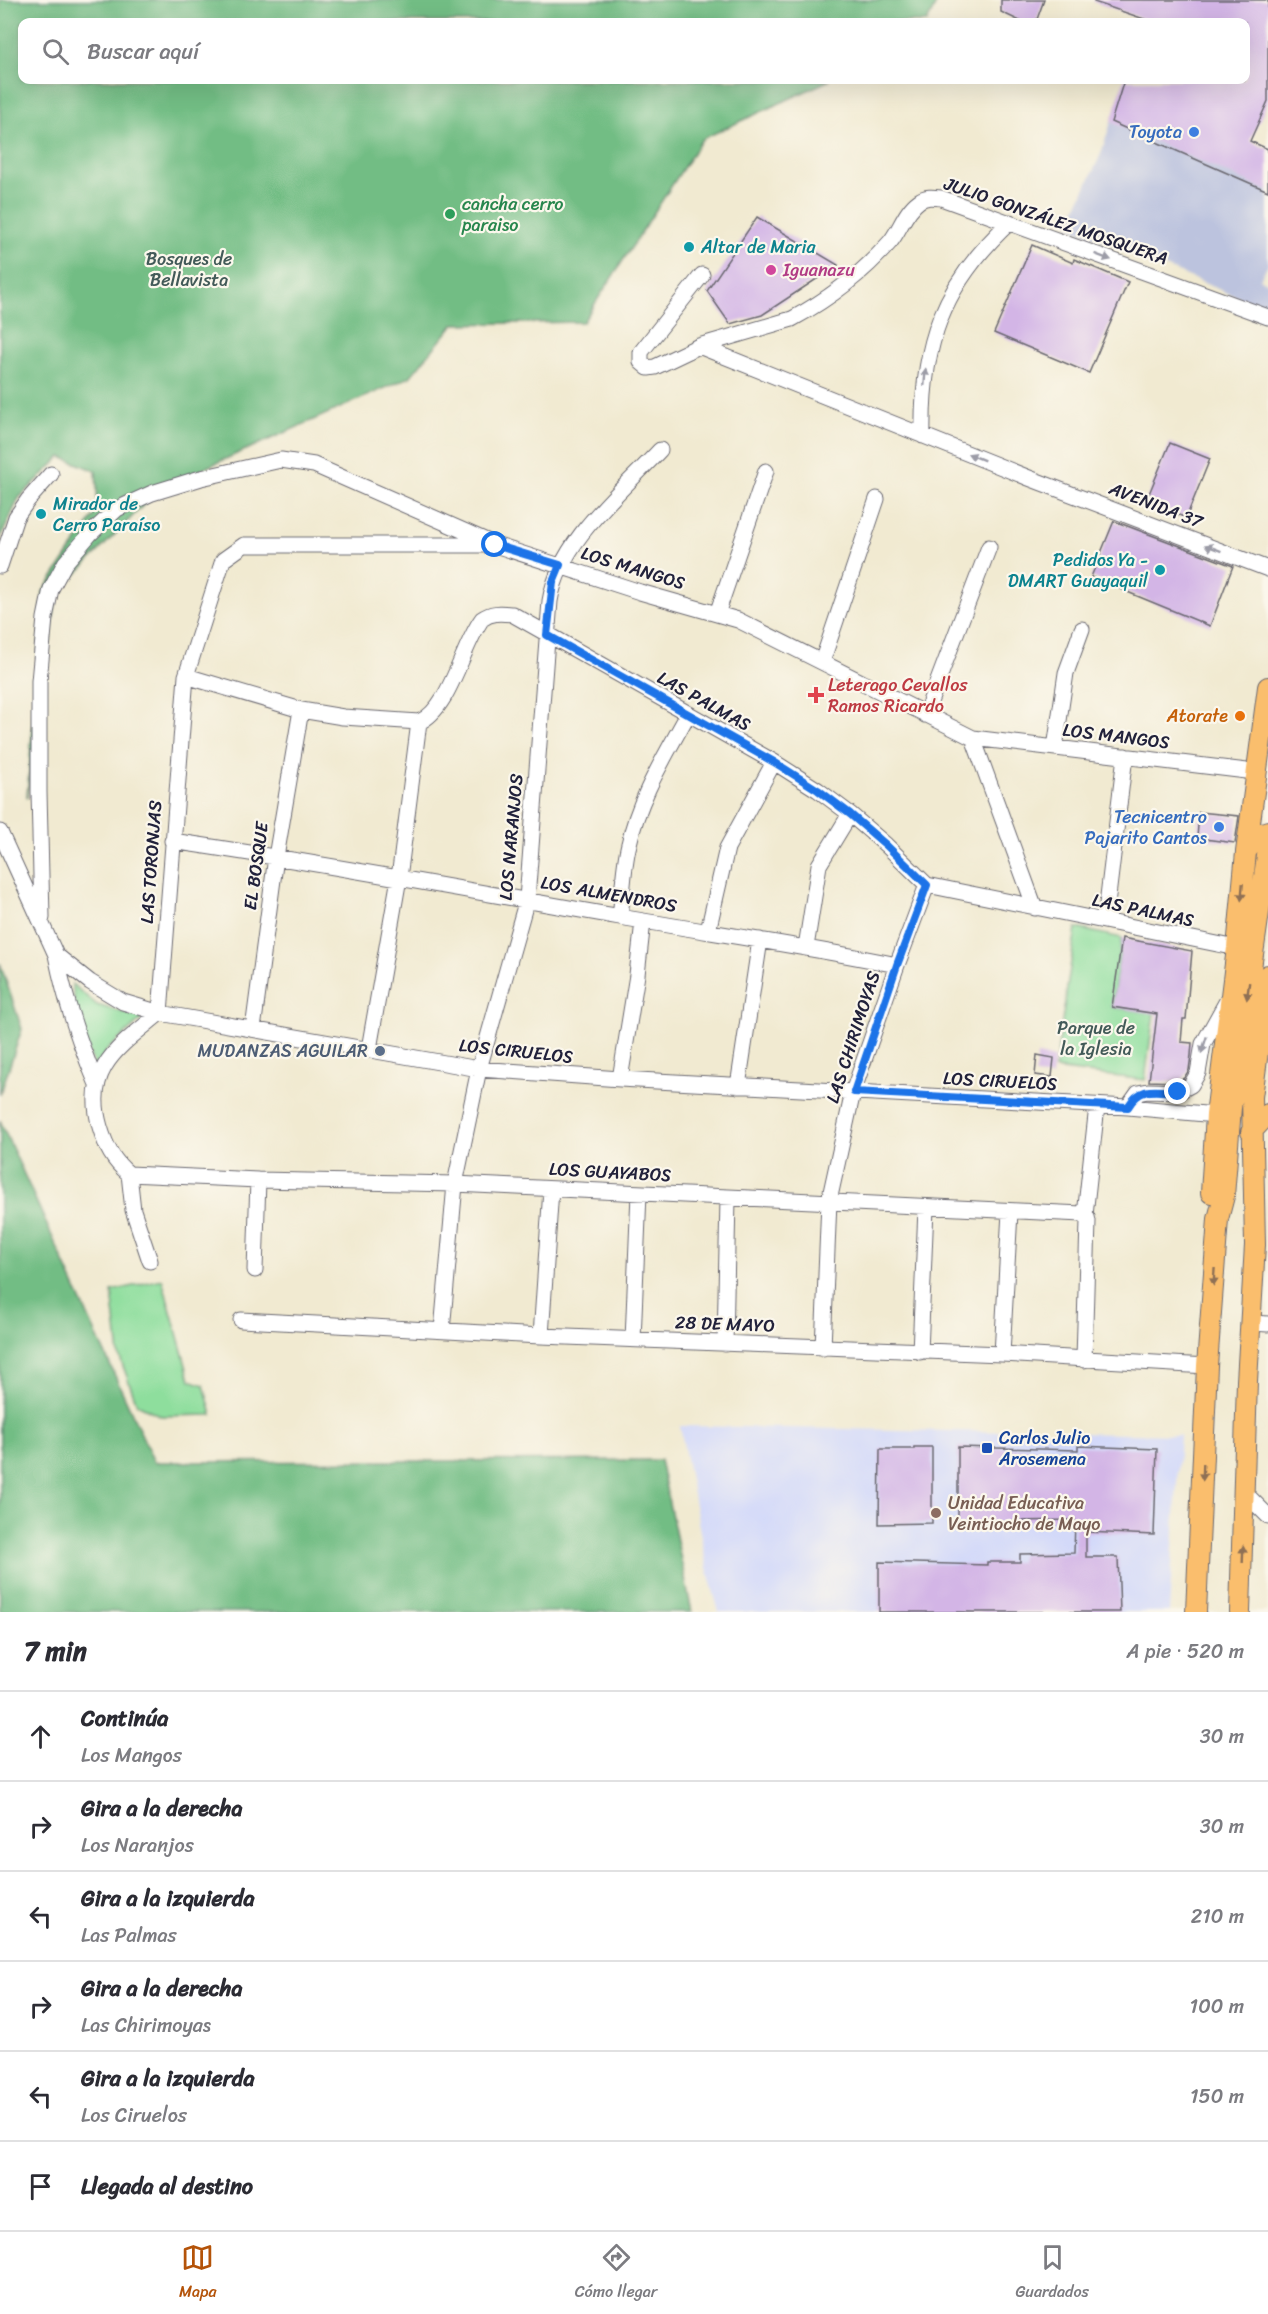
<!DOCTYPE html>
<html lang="es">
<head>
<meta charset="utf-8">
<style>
	body { margin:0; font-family:Sriracha,sans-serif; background:#f2f2f3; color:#2b2b33 }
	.stop { position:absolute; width:18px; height:18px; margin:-14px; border:4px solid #1a73e8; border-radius:50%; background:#fff }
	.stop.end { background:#1a73e8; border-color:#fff; box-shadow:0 2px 6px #0008 }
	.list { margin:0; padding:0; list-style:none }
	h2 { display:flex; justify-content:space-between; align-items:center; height:78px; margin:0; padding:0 24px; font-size:26px }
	h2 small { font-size:20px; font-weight:400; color:#7c7c81 }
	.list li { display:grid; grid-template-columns:39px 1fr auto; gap:18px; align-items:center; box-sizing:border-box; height:90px; padding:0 24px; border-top:2px solid #e1e1e2 }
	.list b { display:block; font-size:22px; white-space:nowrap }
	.list p { margin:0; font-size:20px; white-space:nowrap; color:#7c7c81 }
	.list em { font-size:20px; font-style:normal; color:#7c7c81 }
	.icon { flex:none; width:33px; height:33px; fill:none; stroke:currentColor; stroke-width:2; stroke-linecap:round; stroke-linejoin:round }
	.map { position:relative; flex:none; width:1268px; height:1612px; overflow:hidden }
	.search { position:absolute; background:#fff; box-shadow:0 6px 24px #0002; left:18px; right:18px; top:18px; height:66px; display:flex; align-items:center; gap:15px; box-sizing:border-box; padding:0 21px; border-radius:12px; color:#7c7c81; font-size:22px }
	.sheet { height:618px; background:#fff }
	nav { display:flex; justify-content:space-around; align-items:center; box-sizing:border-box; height:84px; border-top:2px solid #e1e1e2; background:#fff; font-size:16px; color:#7c7c81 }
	nav a { display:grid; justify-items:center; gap:3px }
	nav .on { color:#b45309 }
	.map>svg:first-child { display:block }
	.built { fill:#d3d9f9 }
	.industrial { fill:#bcc3de }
	.green { fill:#8ede9d; stroke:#58806c; stroke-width:1.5 }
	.forest { fill:#72bd84; stroke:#4a7060; stroke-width:1.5 }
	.building { fill:#d3b5e6 }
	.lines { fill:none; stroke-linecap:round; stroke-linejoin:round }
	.minor-casing { stroke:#6a6870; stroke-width:17 }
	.major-casing { stroke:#6a6870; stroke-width:22 }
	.minor { stroke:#fff; stroke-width:15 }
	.major { stroke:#fabe6d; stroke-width:20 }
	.oneway { fill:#9c9ca7 }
	.oneway2 { fill:#8e7054 }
	.route { stroke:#1a73e8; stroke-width:8 }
	.shop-dot { fill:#3f7fe0; stroke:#fbf7ec; stroke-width:2 }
	.leisure-dot { fill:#2e9e5b; stroke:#fbf7ec; stroke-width:2 }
	.culture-dot { fill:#0f9aa8; stroke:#fbf7ec; stroke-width:2 }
	.hotel-dot { fill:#d1479c; stroke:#fbf7ec; stroke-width:2 }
	.health-dot { fill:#e0444e; stroke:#fbf7ec; stroke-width:2 }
	.food-dot { fill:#e8710a; stroke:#fbf7ec; stroke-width:2 }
	.service-dot { fill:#5c6f8a; stroke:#fbf7ec; stroke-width:2 }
	.transit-dot { fill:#1a4fb4; stroke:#fbf7ec; stroke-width:2 }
	.education-dot { fill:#8d6e63; stroke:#fbf7ec; stroke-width:2 }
	.labels { text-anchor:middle; stroke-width:4.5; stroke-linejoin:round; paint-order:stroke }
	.shop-label { font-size:18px; fill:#366cbe; stroke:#fbf7ec; text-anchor:end }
	.leisure-label { font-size:18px; fill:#27864d; stroke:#fbf7ec; text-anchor:start }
	.street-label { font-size:18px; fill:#22223b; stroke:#fbf7ec }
	.culture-label { font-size:18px; fill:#0d838f; stroke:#fbf7ec; text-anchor:start }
	.park-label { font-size:18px; fill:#425a58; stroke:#fbf7ec }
	.hotel-label { font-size:18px; fill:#b23c85; stroke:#fbf7ec; text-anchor:start }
	.health-label { font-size:18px; fill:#be3a42; stroke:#fbf7ec; text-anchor:start }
	.food-label { font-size:18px; fill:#c56008; stroke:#fbf7ec; text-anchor:end }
	.service-label { font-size:18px; fill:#4e5e75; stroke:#fbf7ec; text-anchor:end }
	.transit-label { font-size:18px; fill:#164399; stroke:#fbf7ec; text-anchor:start }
	.education-label { font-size:18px; fill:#785e54; stroke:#fbf7ec; text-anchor:start }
</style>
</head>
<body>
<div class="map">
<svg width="1268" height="1612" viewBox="0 0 1268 1612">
	<rect width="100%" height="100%" fill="#fbf7ec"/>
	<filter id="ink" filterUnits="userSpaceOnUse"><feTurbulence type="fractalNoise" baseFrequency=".0167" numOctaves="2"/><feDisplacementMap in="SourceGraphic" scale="12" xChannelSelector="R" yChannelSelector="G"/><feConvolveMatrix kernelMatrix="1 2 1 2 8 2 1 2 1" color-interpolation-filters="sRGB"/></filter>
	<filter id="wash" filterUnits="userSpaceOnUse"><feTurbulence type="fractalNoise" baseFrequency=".008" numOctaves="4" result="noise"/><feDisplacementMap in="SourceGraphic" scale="24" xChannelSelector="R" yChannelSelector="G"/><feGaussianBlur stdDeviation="1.35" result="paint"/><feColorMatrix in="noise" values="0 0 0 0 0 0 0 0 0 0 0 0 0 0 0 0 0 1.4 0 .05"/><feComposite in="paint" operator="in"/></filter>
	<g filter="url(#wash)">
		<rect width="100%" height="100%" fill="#f1ead1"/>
		<path class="built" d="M680,1426L1180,1435L1169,1612H719L707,1568Z"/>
		<path class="industrial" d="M1111,122L1268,191V264L1260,279L1268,283V310L1068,226L1101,154Z"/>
		<path class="green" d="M1076,928L1122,938L1112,1007L1154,1013L1145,1080L1055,1069Z
			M72,984L97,1005L143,1018L106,1051L95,1068L77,1020Z
			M162,1279L190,1380L204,1385L212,1415L161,1416L137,1404L119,1355L112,1291Z"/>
		<path class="forest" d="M0,0H938L927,22H22V80H830L702,139L583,322L454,324L410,377L160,488L57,594L27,798L43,592L98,510L96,471L61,457L19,498L0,539Z
			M0,963L22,1029L0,1095Z
			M0,1121L154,1462L660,1460L692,1612H0Z"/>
		<g id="blocks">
			<path class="building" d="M1001,0H1044L1036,22H1022L1001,12Z
				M1094,0H1268V101L1250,141L1268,149V191L1111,122L1124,80H1245V22H1153L1094,2Z
				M757,217L838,265L762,315L730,324L707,291Z
				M1032,245L1073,263L1074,259L1128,282L1089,373L994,333Z
				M1170,443L1210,459L1186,518L1146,501Z
				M1114,521L1233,566L1210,626L1091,577Z
				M1199,812L1239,816L1235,843L1197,838Z
				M1122,938L1192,951L1186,1019H1183L1181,1042L1192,1043L1191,1055L1189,1070L1184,1078L1176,1082L1149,1081L1157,1014L1112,1007Z
				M1037,1055L1054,1058L1052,1077L1035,1075Z
				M1078,1446L1157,1449L1154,1535L1086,1532V1557H1118L1120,1612H879V1562L987,1565V1562H1020V1554L1074,1553L1075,1520L1012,1521L958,1525V1447L1078,1450Z
				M914,1447H932V1523L879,1524L880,1449H914Z"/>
		</g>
	</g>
	<g filter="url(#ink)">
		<use href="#blocks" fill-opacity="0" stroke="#6a6870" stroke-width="1.5"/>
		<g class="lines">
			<g class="minor-casing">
				<path id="minor" d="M702,275L641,352V362L648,368L655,367L699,346L792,319C827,300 863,273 890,242C900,230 905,211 919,201C926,196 933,197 941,198L1268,317
					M699,346L1029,478L1268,569
					M923,436C921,345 942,285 1010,222
					M0,566L16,517L28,500L51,474
					M717,614L766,471
					M822,662L877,499
					M186,676L301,710L343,717L419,722C450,709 462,646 482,619C492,612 500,613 512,614L774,762L818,790L850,814L886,845L927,885L1237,948
					M925,715L989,547
					M973,738L1255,772
					M1055,748L1066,673L1082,629
					M0,832L56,955L90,982L123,1002L160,1013L479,1069L620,1079L1128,1107L1216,1115
					M172,841C322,863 471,891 620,917C712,933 805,946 897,965
					M620,917C623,893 623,867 629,844C639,797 666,755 688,714
					M42,918L39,792V681L45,618L51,589L65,563L90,534L117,509L152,493L201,478L281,460L314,465L489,542
					M1105,921L1125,756
					M708,931L727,848L774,762
					M806,947L819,865L850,814
					M56,955C65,999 78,1040 96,1082
					M253,1029L276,857L301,710
					M369,1049L399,878L419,722
					M620,1079L637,975L643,921
					M738,1086L760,940
					M1128,1107L1138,1093L1148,1091L1178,1092L1191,1085L1198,1073L1203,1044L1228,999
					M129,1174C113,1161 106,1147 100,1127C83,1068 119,1047 160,1013L186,676L223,560L244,545H495L640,592L738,620L973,738L1035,908
					M129,1174L258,1180L455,1184L1082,1214L1087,1217L1088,1221L1084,1360
					M129,1174L133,1210L150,1261
					M1085,1215L1097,1106
					M255,1270L258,1180
					M241,1320L541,1336L1002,1354L1207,1366
					M1252,1323L1268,1324
					M442,1331L455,1184L479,1069L527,899L550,601C560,540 619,494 660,450
					M541,1336L551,1189
					M633,1340L639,1193
					M725,1344L728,1198
					M823,1348L829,1201L853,1092L897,965L927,885
					M920,1352L926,1208
					M1002,1354L1010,1212
					M1245,1493L1268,1516"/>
			</g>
			<g class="major-casing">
				<path id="major" d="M1246,852L1257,835L1268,831
					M1251,1132L1268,1114
					M1211,1193L1216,1115L1237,948L1246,852L1268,687
					M1196,1612L1207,1366L1218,1219L1224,1196L1231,1108L1268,849
					M1240,1612L1247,1381L1255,1245L1252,1097L1268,975"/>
			</g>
			<use href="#minor" class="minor"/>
			<use href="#major" class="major"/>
		</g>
		<defs><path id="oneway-solid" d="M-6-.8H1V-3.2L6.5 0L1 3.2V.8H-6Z" transform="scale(1.5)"/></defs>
		<g class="oneway">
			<use href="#oneway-solid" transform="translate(1103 257) rotate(20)"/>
			<use href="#oneway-solid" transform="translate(925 377) rotate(-85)"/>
			<use href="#oneway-solid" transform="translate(976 457) rotate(-158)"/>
			<use href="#oneway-solid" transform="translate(1213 548) rotate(-159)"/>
			<use href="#oneway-solid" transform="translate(1204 1045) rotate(108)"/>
		</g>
		<g class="oneway2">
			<use href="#oneway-solid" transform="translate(1242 892) rotate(95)"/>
			<use href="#oneway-solid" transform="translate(1248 991) rotate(98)"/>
			<use href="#oneway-solid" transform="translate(1214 1277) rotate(94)"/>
			<use href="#oneway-solid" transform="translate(1203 1472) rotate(92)"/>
			<use href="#oneway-solid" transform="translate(1243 1554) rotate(-88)"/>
		</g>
	</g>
	<g class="lines" filter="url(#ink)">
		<path class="route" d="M495,545L560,565L553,582L547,635L774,762L818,790L850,814L886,845L927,885L897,965L854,1092L1128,1107C1141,1085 1155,1091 1178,1092"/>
	</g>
	<g class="shop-dot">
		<circle cx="1194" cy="132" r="6"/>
		<circle cx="1219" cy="827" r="6"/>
	</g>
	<circle class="leisure-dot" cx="450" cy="214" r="6"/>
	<g class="culture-dot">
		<circle cx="689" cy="247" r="6"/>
		<circle cx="41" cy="514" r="6"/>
		<circle cx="1160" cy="570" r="6"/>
	</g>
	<circle class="hotel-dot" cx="771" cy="270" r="6"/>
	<path class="health-dot" d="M813 686h6v6h6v6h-6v6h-6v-6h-6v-6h6z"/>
	<circle class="food-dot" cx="1240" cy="716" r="6"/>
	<circle class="service-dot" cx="380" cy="1051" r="6"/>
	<rect class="transit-dot" x="981" y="1442" width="12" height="12" rx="3"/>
	<circle class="education-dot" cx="936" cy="1513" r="6"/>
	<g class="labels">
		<g class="shop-label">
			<text x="1182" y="138">Toyota</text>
			<text x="1207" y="823">Tecnicentro<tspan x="1207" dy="21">Pajarito Cantos</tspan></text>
		</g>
		<g class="leisure-label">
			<text x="462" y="210">cancha cerro<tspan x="462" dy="21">paraiso</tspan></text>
		</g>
		<g class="street-label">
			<text transform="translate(1056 221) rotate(19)" y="6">JULIO GONZÁLEZ MOSQUERA</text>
			<text transform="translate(1156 505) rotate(21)" y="6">AVENIDA 37</text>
			<text transform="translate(633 568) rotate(17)" y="6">LOS MANGOS</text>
			<text transform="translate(704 701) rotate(29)" y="6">LAS PALMAS</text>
			<text transform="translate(1116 736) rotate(7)" y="6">LOS MANGOS</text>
			<text transform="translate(511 837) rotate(-85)" y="6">LOS NARANJOS</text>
			<text transform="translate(151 862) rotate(-86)" y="6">LAS TORONJAS</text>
			<text transform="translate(256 866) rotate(-82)" y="6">EL BOSQUE</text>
			<text transform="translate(609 894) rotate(10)" y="6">LOS ALMENDROS</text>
			<text transform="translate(1143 910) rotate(12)" y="6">LAS PALMAS</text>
			<text transform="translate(853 1037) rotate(-72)" y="6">LAS CHIRIMOYAS</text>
			<text transform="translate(516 1051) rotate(6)" y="6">LOS CIRUELOS</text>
			<text transform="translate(1000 1081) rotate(3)" y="6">LOS CIRUELOS</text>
			<text transform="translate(610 1172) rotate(3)" y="6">LOS GUAYABOS</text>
			<text transform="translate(725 1324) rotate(2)" y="6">28 DE MAYO</text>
		</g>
		<g class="culture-label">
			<text x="701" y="253">Altar de Maria</text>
			<text x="53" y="510">Mirador de<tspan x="53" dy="21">Cerro Paraíso</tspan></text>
			<text x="1148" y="566" text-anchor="end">Pedidos Ya -<tspan x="1148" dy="21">DMART Guayaquil</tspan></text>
		</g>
		<g class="park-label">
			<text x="189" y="265">Bosques de<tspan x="189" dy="21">Bellavista</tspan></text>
			<text x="1096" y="1034">Parque de<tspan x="1096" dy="21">la Iglesia</tspan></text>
		</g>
		<g class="hotel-label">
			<text x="783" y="276">Iguanazu</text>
		</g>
		<g class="health-label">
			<text x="828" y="691">Leterago Cevallos<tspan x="828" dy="21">Ramos Ricardo</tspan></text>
		</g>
		<g class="food-label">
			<text x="1228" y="722">Atorate</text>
		</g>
		<g class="service-label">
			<text x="368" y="1057">MUDANZAS AGUILAR</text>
		</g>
		<g class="transit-label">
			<text x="999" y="1444">Carlos Julio<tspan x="999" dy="21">Arosemena</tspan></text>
		</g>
		<g class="education-label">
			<text x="948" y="1509">Unidad Educativa<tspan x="948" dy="21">Veintiocho de Mayo</tspan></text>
		</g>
	</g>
</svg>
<div class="stop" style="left:495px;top:545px"></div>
<div class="stop end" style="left:1178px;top:1092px"></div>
<div class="search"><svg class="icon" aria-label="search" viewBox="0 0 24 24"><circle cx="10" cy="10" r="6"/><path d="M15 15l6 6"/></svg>Buscar aquí</div>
</div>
<section class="sheet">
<h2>7 min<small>A pie · 520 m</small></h2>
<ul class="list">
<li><svg class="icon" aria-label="ahead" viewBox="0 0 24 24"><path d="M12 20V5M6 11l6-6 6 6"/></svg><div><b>Continúa</b><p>Los Mangos</p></div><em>30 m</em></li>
<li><svg class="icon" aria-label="right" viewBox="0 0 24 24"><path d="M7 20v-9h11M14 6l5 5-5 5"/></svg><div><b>Gira a la derecha</b><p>Los Naranjos</p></div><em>30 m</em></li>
<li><svg class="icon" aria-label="left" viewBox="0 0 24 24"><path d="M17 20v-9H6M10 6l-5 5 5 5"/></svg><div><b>Gira a la izquierda</b><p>Las Palmas</p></div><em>210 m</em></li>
<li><svg class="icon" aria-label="right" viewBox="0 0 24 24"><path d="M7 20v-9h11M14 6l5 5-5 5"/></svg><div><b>Gira a la derecha</b><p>Las Chirimoyas</p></div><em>100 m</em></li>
<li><svg class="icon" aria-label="left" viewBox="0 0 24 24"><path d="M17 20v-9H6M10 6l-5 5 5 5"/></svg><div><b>Gira a la izquierda</b><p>Los Ciruelos</p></div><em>150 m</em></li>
<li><svg class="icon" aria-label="arrive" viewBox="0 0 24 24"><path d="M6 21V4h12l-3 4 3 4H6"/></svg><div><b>Llegada al destino</b></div></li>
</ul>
</section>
<nav>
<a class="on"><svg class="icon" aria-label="map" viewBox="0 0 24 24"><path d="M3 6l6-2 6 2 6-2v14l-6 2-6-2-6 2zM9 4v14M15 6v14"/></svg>Mapa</a>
<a><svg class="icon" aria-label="directions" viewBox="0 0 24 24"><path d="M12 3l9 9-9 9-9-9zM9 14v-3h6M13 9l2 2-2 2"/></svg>Cómo llegar</a>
<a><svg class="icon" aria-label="saved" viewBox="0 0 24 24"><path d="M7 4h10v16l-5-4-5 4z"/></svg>Guardados</a>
</nav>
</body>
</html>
